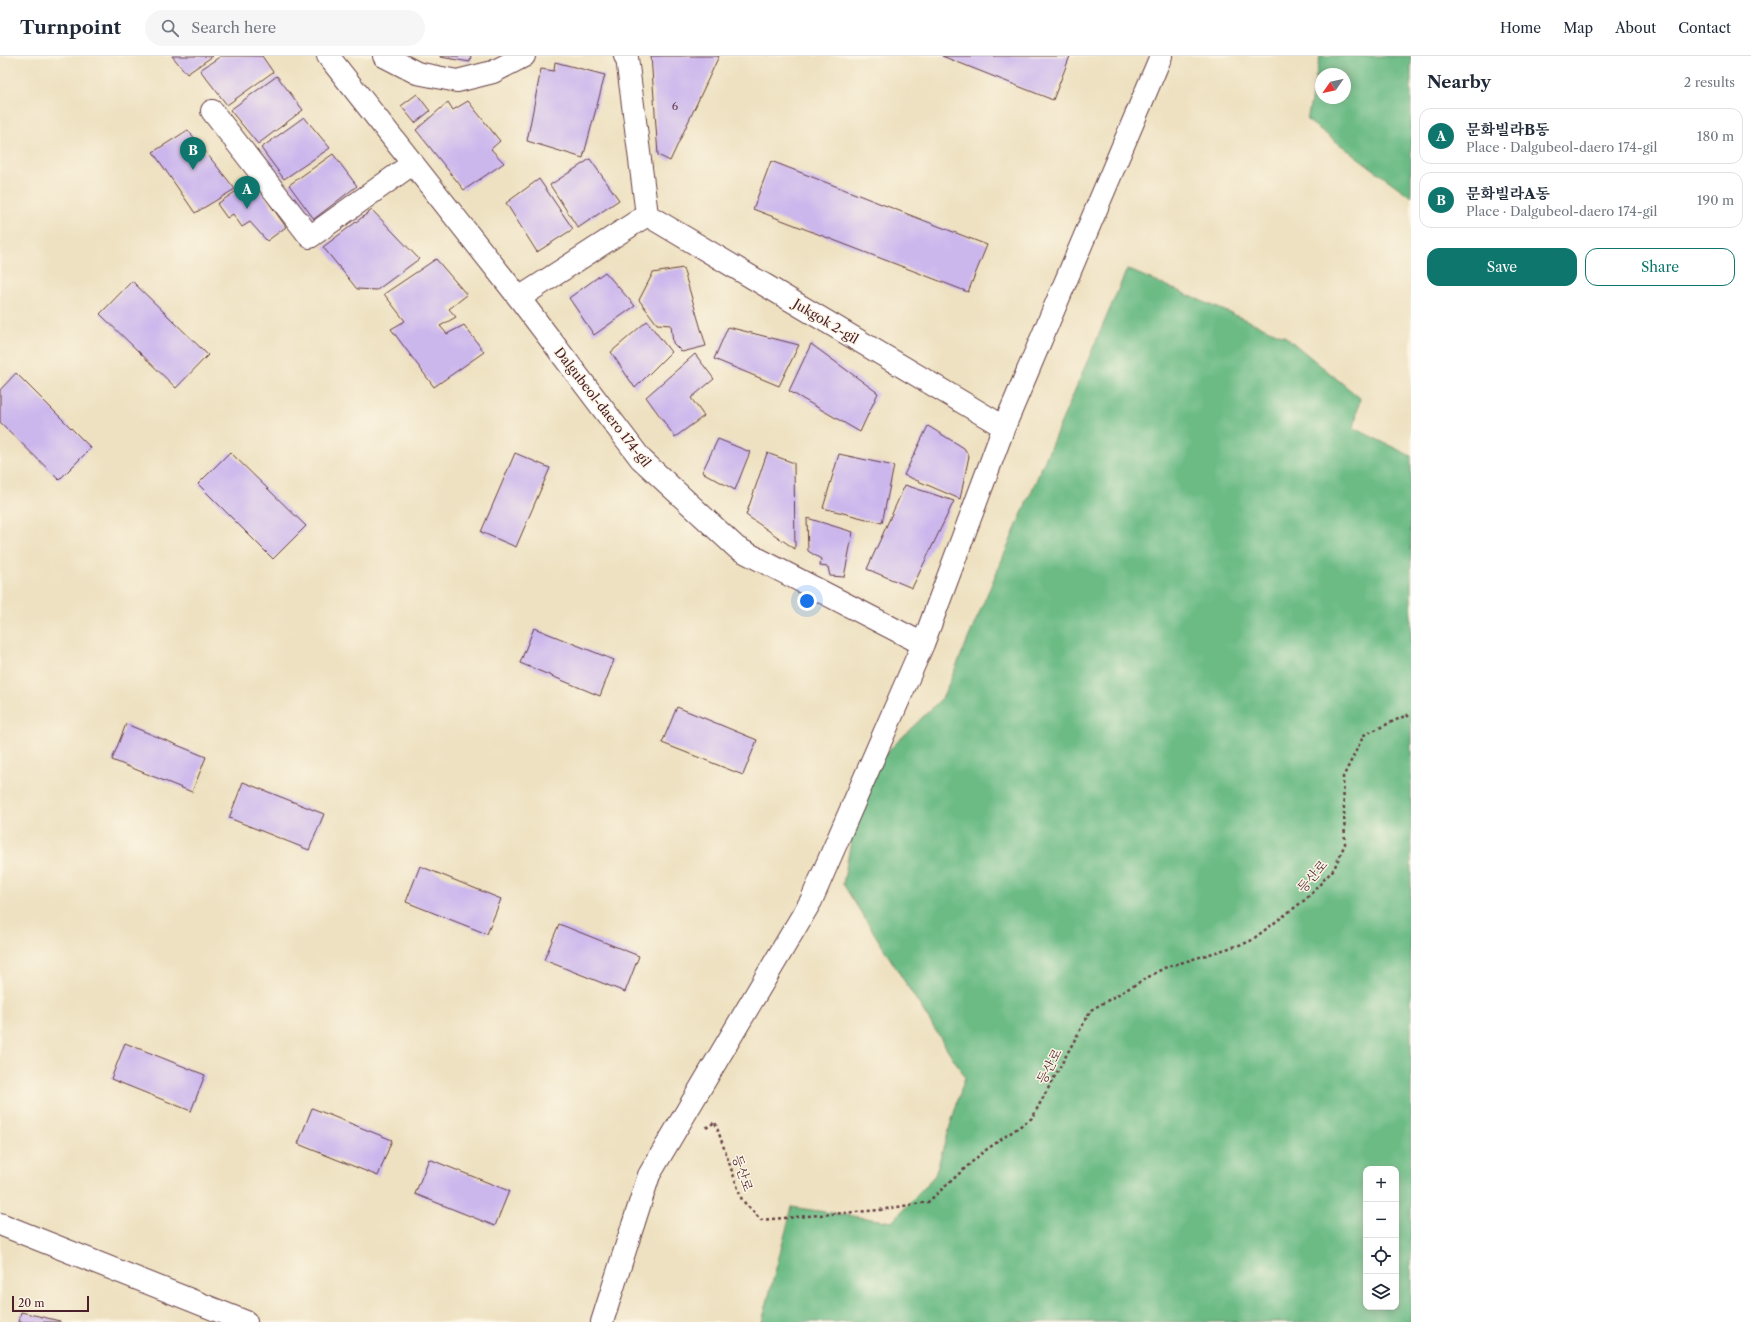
<!DOCTYPE html>
<html lang="en">
<head>
<meta charset="utf-8">
<style>
	body { margin:0; font-family:"Libre Caslon Text","Noto Serif KR",serif; background:#f6f6f7; color:#1f2937 }
	.controls { position:absolute; right:12px; bottom:12px; display:grid; overflow:hidden; border-radius:8px; box-shadow:0 2px 10px #0003 }
	.controls button { width:36px; height:36px; display:grid; place-items:center; padding:0; border:0; border-bottom:1px solid #e0e1e3; background:#fff; color:#1f2937; font:20px sans-serif }
	.compass { position:absolute; left:1315px; top:12px; width:36px; height:36px; border-radius:50%; background:#fff; box-shadow:0 2px 10px #0003; rotate:236deg }
	.scale { position:absolute; left:12px; bottom:10px; width:77px; box-sizing:border-box; padding-left:4px; border:2px solid #4a1f2b; border-top:0; font-size:11px; line-height:14px; white-space:nowrap; color:#4a1f2b; -webkit-text-stroke:3px #fcf5e5; paint-order:stroke }
	.you { position:absolute; left:807px; top:545px; width:14px; height:14px; margin:-10px; border:3px solid #fff; border-radius:50%; background:#1a73e8; box-shadow:0 0 0 6px #1a73e833 }
	.badge { display:grid; place-items:center; width:26px; height:26px; border-radius:50%; background:#0f766e; color:#fff; font-size:13px; font-weight:700 }
	.pin { position:absolute; translate:-50% -33px; filter:drop-shadow(0 1px 2px #0008) }
	.pin::after { content:''; position:absolute; top:21px; width:14px; height:12px; background:inherit; clip-path:polygon(0 0,100% 0,50% 100%) }
	.list { margin:0; padding:0; list-style:none }
	h2 { display:flex; justify-content:space-between; align-items:center; height:52px; margin:0; padding:0 16px; font-size:17px }
	h2 small { font-size:13px; font-weight:400; color:#747a83 }
	.list li { display:grid; grid-template-columns:26px 1fr auto; gap:12px; align-items:center; box-sizing:border-box; height:56px; margin:0 8px 8px; padding:0 8px; border:1px solid #e0e1e3; border-radius:12px }
	.list b { display:block; font-size:15px; white-space:nowrap }
	.list p { margin:0; font-size:13px; white-space:nowrap; color:#747a83 }
	.list em { font-size:13px; font-style:normal; color:#747a83 }
	.actions { display:flex; gap:8px; padding:12px 16px }
	.actions a { flex:1; padding:9px 0; border:1px solid #0f766e; border-radius:12px; text-align:center; font-size:14px; color:#0f766e }
	.actions .main { background:#0f766e; color:#fff }
	.icon { flex:none; width:22px; height:22px; fill:none; stroke:currentColor; stroke-width:2; stroke-linecap:round; stroke-linejoin:round }
	.map { position:relative; flex:none; width:1411px; height:1266px; overflow:hidden }
	header { display:flex; align-items:center; gap:24px; box-sizing:border-box; height:56px; padding:0 20px; background:#fff; border-bottom:1px solid #e0e1e3 }
	header strong { font-size:19px }
	nav { display:flex; gap:22px; margin-inline-start:auto; font-size:14px }
	.search { width:280px; height:36px; background:#f6f6f7; display:flex; align-items:center; gap:10px; box-sizing:border-box; padding:0 14px; border-radius:22px; color:#747a83; font-size:15px }
	main { display:flex }
	aside { flex:1; background:#fff }
	.map>svg:first-child { display:block }
	.forest { fill:#6cbb85; stroke:#5b6d58; fill-rule:evenodd }
	.building { fill:#ccb7ed }
	.lines { fill:none; stroke-linecap:round; stroke-linejoin:round }
	.minor-casing { stroke:#633c42; stroke-width:24 }
	.path { stroke:#633c42; stroke-width:2.5; stroke-dasharray:3 3; stroke-linecap:butt }
	.minor { stroke:#fff; stroke-width:22 }
	.labels { text-anchor:middle; stroke-width:3; stroke-linejoin:round; paint-order:stroke }
	.number-label { font-size:11px; fill:#6a455c }
	.street-label { font-size:13px; fill:#4a1f2b; stroke:#fcf5e5 }
</style>
</head>
<body>
<header>
<strong>Turnpoint</strong>
<div class="search"><svg class="icon" aria-label="search" viewBox="0 0 24 24"><circle cx="10" cy="10" r="6"/><path d="M15 15l6 6"/></svg>Search here</div>
<nav><a>Home</a><a>Map</a><a>About</a><a>Contact</a></nav>
</header>
<main>
<div class="map">
<svg width="1411" height="1266" viewBox="0 0 1411 1266">
	<rect width="100%" height="100%" fill="#fcf5e5"/>
	<filter id="ink" filterUnits="userSpaceOnUse"><feTurbulence type="fractalNoise" baseFrequency=".025" numOctaves="2"/><feDisplacementMap in="SourceGraphic" scale="8" xChannelSelector="R" yChannelSelector="G"/><feConvolveMatrix kernelMatrix="1 2 1 2 8 2 1 2 1" color-interpolation-filters="sRGB"/></filter>
	<filter id="wash" filterUnits="userSpaceOnUse"><feTurbulence type="fractalNoise" baseFrequency=".012" numOctaves="4" result="noise"/><feDisplacementMap in="SourceGraphic" scale="16" xChannelSelector="R" yChannelSelector="G"/><feGaussianBlur stdDeviation="0.9" result="paint"/><feColorMatrix in="noise" values="0 0 0 0 0 0 0 0 0 0 0 0 0 0 0 0 0 1.4 0 .05"/><feComposite in="paint" operator="in"/></filter>
	<g filter="url(#wash)">
		<rect width="100%" height="100%" fill="#eee1c1"/>
		<path class="forest" d="M1320,0H1411V141L1307,64ZM1321,18H1345V42H1321Z
			M1127,213L1286,281L1360,342L1354,372L1411,400V1266H762L792,1151L892,1166L935,1119L965,1021L843,828L863,720L943,641ZM1366,1113H1396V1251H1366Z"/>
		<g id="blocks">
			<path class="building" d="M172,0H213L187,18Z
				M221,0H262L273,16L227,49L200,14Z
				M440,0H471L470,6L440,1Z
				M651,0H719L670,105L658,99Z
				M942,0H1070L1053,44Z
				M555,6L605,19L583,102L527,85L541,13L554,15Z
				M277,20L303,54L258,88L230,54Z
				M417,38L430,55L415,67L401,50Z
				M468,45L500,85L491,93L504,107L464,134L416,74L448,46L453,54Z
				M304,61L330,92L284,123L261,92Z
				M188,74L235,133L195,157L153,96Z
				M333,98L357,130L314,163L289,129Z
				M590,103L619,144L578,172L550,129Z
				M771,105L987,189L968,236L753,153Z
				M539,123L573,173L537,196L506,147Z
				M253,124L286,171L267,185L250,166L242,171L233,158L227,162L217,148Z
				M372,154L419,203L377,234L357,233L323,191Z
				M436,203L467,239L449,253L456,261L440,270L447,278L464,269L484,296L434,331L391,273L405,265L384,238Z
				M683,212L706,290L682,296L673,287L671,269L657,268L639,244L653,217Z
				M605,216L635,250L594,279L569,242Z
				M132,225L208,299L176,332L100,258Z
				M647,265L671,296L635,332L611,296Z
				M728,271L799,289L779,330L714,303Z
				M811,288L878,337L860,376L789,335Z
				M695,298L714,323L691,342L704,360L675,381L646,341Z
				M16,317L91,392L59,424L0,366V334Z
				M928,370L964,392L969,400L960,443L904,419Z
				M718,383L750,396L735,434L702,416Z
				M230,396L306,470L273,503L198,428Z
				M515,397L550,412L516,491L481,476Z
				M767,397L794,407L795,493L746,459Z
				M839,398L894,410L882,467L823,452Z
				M905,429L954,445L912,532L867,513Z
				M807,462L853,476L844,521L830,520L828,511L820,510L821,503L808,495Z
				M534,572L614,604L600,640L520,607Z
				M677,651L757,684L743,719L662,687Z
				M126,668L206,701L192,736L112,704Z
				M243,726L324,758L309,794L229,762Z
				M420,810L501,843L487,878L406,846Z
				M559,868L639,900L625,936L544,904Z
				M125,987L205,1019L191,1055L111,1023Z
				M312,1052L392,1084L378,1120L298,1088Z
				M429,1103L509,1135L495,1170L415,1138Z
				M21,1256L60,1265V1266H19Z"/>
		</g>
	</g>
	<g filter="url(#ink)">
		<use href="#blocks" fill-opacity="0" stroke="#633c42" stroke-width="1"/>
		<g class="lines">
			<g class="minor-casing">
				<path id="minor" d="M328,0L519,242L641,403L737,492L923,588
					M384,0L417,17L457,25L493,16L524,0
					M625,0L627,2L647,159L1004,371
					M212,55L310,181L412,108
					M519,242L647,159
					M0,1168L246,1266
					M602,1266L649,1119L811,845L923,588L1004,371L1161,0"/>
			</g>
			<path class="path" d="M706,1072L715,1066L742,1144L761,1164L879,1154L928,1146L983,1096L1032,1062L1091,954L1164,912L1249,886L1306,843L1334,813L1345,788L1343,721L1364,679L1407,659L1411,663"/>
			<use href="#minor" class="minor"/>
		</g>
	</g>
	<g class="labels">
		<g class="number-label">
			<text x="675" y="54">6</text>
		</g>
		<g class="street-label">
			<text transform="translate(826 265) rotate(31)" y="5">Jukgok 2-gil</text>
			<text transform="translate(603 351) rotate(52)" y="5">Dalgubeol-daero 174-gil</text>
			<text transform="translate(1312 820) rotate(-49)" y="5">등산로</text>
			<text transform="translate(1049 1010) rotate(-62)" y="5">등산로</text>
			<text transform="translate(743 1117) rotate(71)" y="5">등산로</text>
		</g>
	</g>
</svg>
<div class="controls">
<button>+</button>
<button>−</button>
<button><svg class="icon" aria-label="locate" viewBox="0 0 24 24"><circle cx="12" cy="12" r="6"/><path d="M12 2v4M12 18v4M2 12h4M18 12h4"/></svg></button>
<button><svg class="icon" aria-label="layers" viewBox="0 0 24 24"><path d="M12 4l9 5-9 5-9-5zM3 14l9 5 9-5"/></svg></button>
</div>
<svg class="compass" viewBox="-18 -18 36 36"><path d="M0-13l5 13h-10z" fill="#e53935"/><path d="M0 13l5-13h-10z" fill="#747a83"/></svg>
<div class="scale">20 m</div>
<div class="you"></div>
<div class="pin badge" style="left:247px;top:153px">A</div>
<div class="pin badge" style="left:193px;top:114px">B</div>
</div>
<aside>
<h2>Nearby<small>2 results</small></h2>
<ul class="list">
<li><span class="badge">A</span><div><b>문화빌라B동</b><p>Place · Dalgubeol-daero 174-gil</p></div><em>180 m</em></li>
<li><span class="badge">B</span><div><b>문화빌라A동</b><p>Place · Dalgubeol-daero 174-gil</p></div><em>190 m</em></li>
</ul>
<div class="actions"><a class="main">Save</a><a>Share</a></div>
</aside>
</main>
</body>
</html>
